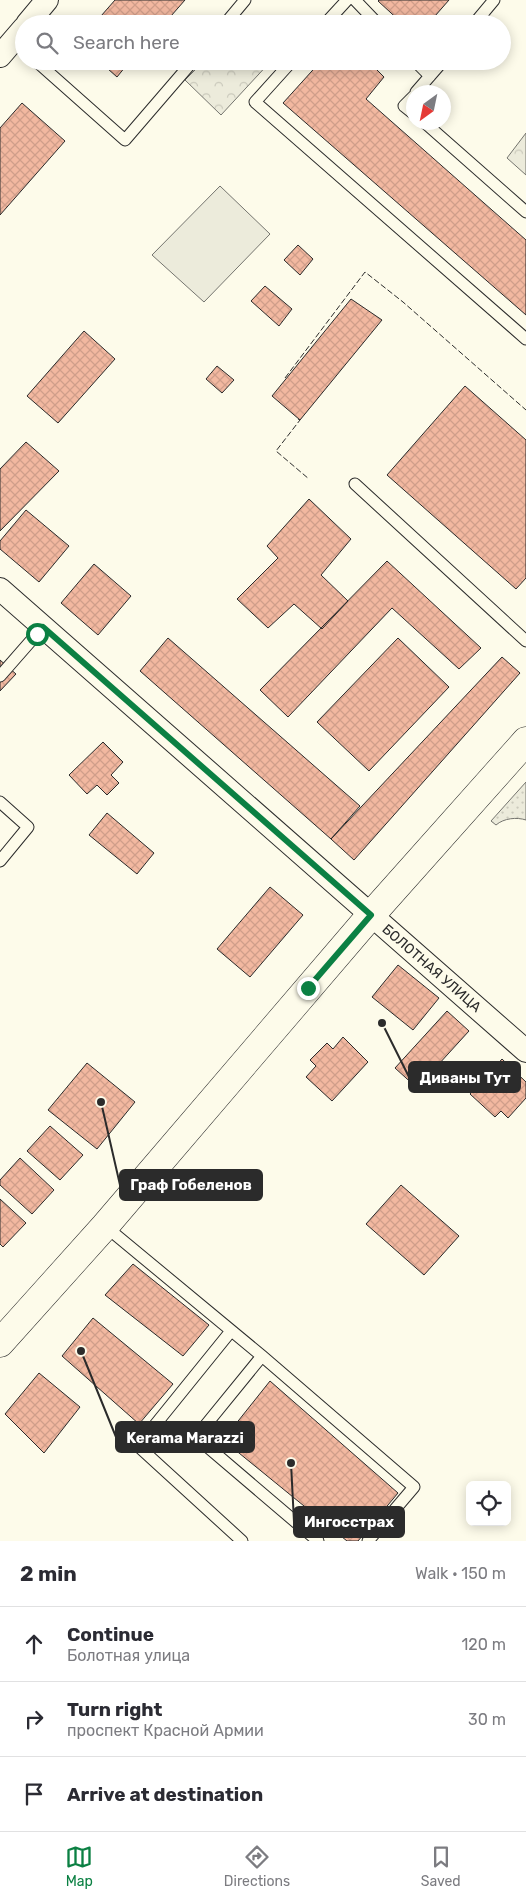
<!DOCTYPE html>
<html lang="en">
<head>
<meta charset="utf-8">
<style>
	body { margin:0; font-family:Rubik,sans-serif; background:#f7f7f7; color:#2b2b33 }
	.controls { position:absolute; right:15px; bottom:15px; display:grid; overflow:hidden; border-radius:8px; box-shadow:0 2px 12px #0003 }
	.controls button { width:45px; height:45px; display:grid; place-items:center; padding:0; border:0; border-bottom:1px solid #e1e1e2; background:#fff; color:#2b2b33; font:25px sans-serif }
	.compass { position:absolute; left:406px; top:85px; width:45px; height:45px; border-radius:50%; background:#fff; box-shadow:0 2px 12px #0003; rotate:213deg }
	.stop { position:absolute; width:15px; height:15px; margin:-11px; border:4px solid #0b8043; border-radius:50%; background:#fff }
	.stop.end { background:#0b8043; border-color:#fff; box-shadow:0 1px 5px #0008 }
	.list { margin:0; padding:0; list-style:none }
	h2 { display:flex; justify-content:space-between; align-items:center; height:65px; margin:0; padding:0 20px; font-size:21px }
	h2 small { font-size:16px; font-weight:400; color:#7c7c81 }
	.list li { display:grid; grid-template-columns:32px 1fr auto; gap:15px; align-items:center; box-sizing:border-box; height:75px; padding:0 20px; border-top:1px solid #e1e1e2 }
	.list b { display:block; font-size:19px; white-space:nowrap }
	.list p { margin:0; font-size:16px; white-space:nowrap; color:#7c7c81 }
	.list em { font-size:16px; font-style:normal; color:#7c7c81 }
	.icon { flex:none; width:28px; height:28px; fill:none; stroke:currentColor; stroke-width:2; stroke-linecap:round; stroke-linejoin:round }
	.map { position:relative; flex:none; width:526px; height:1541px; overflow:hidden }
	.search { position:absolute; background:#fff; box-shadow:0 2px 12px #0003; left:15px; right:15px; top:15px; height:55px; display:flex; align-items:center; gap:12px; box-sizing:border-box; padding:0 18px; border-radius:28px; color:#7c7c81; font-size:19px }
	.sheet { height:290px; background:#fff }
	nav { display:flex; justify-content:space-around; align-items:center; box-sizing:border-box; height:70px; border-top:1px solid #e1e1e2; background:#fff; font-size:14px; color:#7c7c81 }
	nav a { display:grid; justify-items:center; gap:2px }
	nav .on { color:#0b8043 }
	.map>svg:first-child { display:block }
	.grass { fill:url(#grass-dots); stroke:#74746e }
	.park { fill:url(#park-crowns); stroke:#74746e }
	.pitch { fill:#ecebdb; stroke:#74746e }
	.building { fill:url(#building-cross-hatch); stroke:#2b2b2b }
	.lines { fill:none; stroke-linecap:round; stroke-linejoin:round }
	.service-casing { stroke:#2b2b2b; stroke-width:13 }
	.minor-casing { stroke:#2b2b2b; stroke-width:24 }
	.secondary-casing { stroke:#2b2b2b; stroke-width:29 }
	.service { stroke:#fdfbea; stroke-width:11 }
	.minor { stroke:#fdfbea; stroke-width:22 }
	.secondary { stroke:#fdfbea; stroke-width:28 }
	.fence { stroke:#2b2b2b; stroke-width:1; stroke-dasharray:6 2.5; stroke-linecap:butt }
	.route { stroke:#0b8043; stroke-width:6 }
	.labels { text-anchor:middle; stroke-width:4; stroke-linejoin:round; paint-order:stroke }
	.street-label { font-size:14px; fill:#2b2b2b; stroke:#fdfbea }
	.leader { fill:none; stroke:#2b2b2b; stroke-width:2 }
	.callout-dot { fill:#2b2b2b; stroke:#fdfbea; stroke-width:2 }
	.callout { fill:#2b2b2b; stroke:#2b2b2b; stroke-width:2 }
	.callout-label { font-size:15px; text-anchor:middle; font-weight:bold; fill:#fff }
</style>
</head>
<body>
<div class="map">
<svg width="526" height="1541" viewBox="0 0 526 1541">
	<defs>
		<pattern id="grass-dots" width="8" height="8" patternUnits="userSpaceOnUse" patternTransform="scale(1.25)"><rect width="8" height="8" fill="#ecebdb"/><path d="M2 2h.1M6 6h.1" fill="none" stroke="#cbcabc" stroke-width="1.8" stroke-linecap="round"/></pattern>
		<pattern id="park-crowns" width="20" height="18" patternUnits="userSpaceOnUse" patternTransform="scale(1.25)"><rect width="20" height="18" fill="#ecebdb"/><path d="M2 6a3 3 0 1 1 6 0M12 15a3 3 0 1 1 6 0" fill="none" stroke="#cbcabc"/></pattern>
		<pattern id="building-cross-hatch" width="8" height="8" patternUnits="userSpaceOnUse" patternTransform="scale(1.25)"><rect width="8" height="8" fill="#f2b8a0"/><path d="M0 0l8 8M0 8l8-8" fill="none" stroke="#d09e8a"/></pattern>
	</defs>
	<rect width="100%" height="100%" fill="#fdfbea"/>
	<path class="grass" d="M526,782V820C517,817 504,818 496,825L491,821Z"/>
	<path class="park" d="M204,61H271L221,115L185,80Z
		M526,133V175L507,158Z"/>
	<path class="pitch" d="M220,186L270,234L204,302L152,255Z"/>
	<path class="building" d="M115,0H185L164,24H94Z
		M379,0H449L428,24H403L378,1Z
		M99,61H130L117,77Z
		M321,61H368L384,77L366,99L526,240V315L283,103Z
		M22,103L65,141L0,215V128Z
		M298,245L313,259L300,275L284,260Z
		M265,286L292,309L279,326L251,301Z
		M351,299L382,320L300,420L272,396Z
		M84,331L115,359L58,423L27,396Z
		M217,366L234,380L222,393L206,379Z
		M465,386L526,440V578L516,589L387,475Z
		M26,442L59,471L0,531V469Z
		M309,499L351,539L321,575L348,601L322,629L294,604L268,628L237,599L278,558L267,546Z
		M26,510L69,546L39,582L0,549V541Z
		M387,561L481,648L459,669L392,608L288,717L260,690Z
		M94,564L131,596L98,635L61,603Z
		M168,638L360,806L331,839L140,671Z
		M398,638L449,687L369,771L317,722Z
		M502,657L520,673L354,860L331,839Z
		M0,660L16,674L0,691Z
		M103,742L123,762L111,775L119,783L107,795L97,785L87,794L69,775Z
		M107,813L154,853L137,874L89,835Z
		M270,887L303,915L250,977L217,949Z
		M398,965L439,998L413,1030L372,997Z
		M447,1011L469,1031L417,1088L395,1068Z
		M343,1037L368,1062L332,1101L306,1077L316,1066L310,1060L327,1043L333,1049Z
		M502,1059L526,1082V1098L508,1118L501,1111L495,1117L470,1094Z
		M87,1063L135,1102L97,1149L48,1110Z
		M50,1126L83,1155L60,1180L27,1151Z
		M20,1158L54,1190L32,1214L0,1185V1180Z
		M401,1185L459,1236L424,1275L366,1224Z
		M0,1199L26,1223L3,1247L0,1244Z
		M133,1264L209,1325L183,1356L105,1295Z
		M93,1318L173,1384L139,1424L62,1356Z
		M39,1373L80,1407L44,1453L5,1414Z
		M270,1381L398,1493L358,1541H347L223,1440Z"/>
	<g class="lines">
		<g class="service-casing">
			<path id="service" d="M355,0L378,24
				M225,24L245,0
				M325,24L347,0
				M474,24L494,0
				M36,61L125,140L193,61
				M292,61L255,102L526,339
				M415,61L430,76
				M416,92L443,61
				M414,96L404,106L414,114
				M424,122L526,212
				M355,484L526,641
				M0,676L43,627
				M0,802L28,827L0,861
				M105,1226L262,1356L414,1487L368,1541
				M231,1331L138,1446L242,1541
				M262,1356L196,1437L318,1541"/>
		</g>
		<g class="minor-casing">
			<path id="minor" d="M27,24L47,0
				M0,56L24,28
				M0,589L526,1051"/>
		</g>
		<g class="secondary-casing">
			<path id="secondary" d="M0,1343L105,1226L371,915L526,741"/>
		</g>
		<use href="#service" class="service"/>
		<use href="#minor" class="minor"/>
		<use href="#secondary" class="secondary"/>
		<path class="fence" d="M285,378L365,272L403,302L526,410
			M298,419L300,420L276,451L309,479"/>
	</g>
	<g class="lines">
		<path class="route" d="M37,634L43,627L371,915L308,988"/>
	</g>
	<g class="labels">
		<g class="street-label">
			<text transform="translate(432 968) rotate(41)" y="5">БОЛОТНАЯ УЛИЦА</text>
		</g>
	</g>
	<path class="leader" d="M382 1023L409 1077M101 1102L120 1185M81 1351L116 1437M291 1463L294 1522"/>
	<g class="callout-dot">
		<circle cx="382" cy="1023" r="5"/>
		<circle cx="101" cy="1102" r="5"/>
		<circle cx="81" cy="1351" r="5"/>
		<circle cx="291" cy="1463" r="5"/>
	</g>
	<g class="callout">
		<rect x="409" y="1062" width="111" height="30" rx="5"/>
		<rect x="120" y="1170" width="142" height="30" rx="5"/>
		<rect x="116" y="1422" width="138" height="30" rx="5"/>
		<rect x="294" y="1507" width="110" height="30" rx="5"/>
	</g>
	<g class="callout-label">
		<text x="465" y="1083">Диваны Тут</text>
		<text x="191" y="1190">Граф Гобеленов</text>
		<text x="185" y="1443">Kerama Marazzi</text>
		<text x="349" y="1527">Ингосстрах</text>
	</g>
</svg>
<div class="controls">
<button><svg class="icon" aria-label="locate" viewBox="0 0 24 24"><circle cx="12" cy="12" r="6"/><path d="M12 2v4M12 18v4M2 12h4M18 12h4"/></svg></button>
</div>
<svg class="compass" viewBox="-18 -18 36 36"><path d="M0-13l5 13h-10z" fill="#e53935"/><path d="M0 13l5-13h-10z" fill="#7c7c81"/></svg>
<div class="stop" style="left:37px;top:634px"></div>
<div class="stop end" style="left:308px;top:988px"></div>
<div class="search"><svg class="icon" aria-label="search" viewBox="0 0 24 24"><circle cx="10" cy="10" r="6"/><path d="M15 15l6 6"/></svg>Search here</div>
</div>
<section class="sheet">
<h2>2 min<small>Walk · 150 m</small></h2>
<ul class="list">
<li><svg class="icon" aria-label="ahead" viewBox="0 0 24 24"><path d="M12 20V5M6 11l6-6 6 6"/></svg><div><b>Continue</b><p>Болотная улица</p></div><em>120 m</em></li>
<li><svg class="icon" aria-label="right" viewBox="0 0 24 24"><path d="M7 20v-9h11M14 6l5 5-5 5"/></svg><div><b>Turn right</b><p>проспект Красной Армии</p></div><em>30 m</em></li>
<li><svg class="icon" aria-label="arrive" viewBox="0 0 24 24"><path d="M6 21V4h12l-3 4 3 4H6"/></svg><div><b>Arrive at destination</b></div></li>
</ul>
</section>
<nav>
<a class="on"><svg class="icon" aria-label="map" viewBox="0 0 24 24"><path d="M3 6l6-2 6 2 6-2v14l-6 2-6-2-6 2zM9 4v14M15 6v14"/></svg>Map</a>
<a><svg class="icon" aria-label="directions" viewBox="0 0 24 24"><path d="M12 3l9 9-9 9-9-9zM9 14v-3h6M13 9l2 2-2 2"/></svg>Directions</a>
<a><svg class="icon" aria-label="saved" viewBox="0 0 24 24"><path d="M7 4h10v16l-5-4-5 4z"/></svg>Saved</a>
</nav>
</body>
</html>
